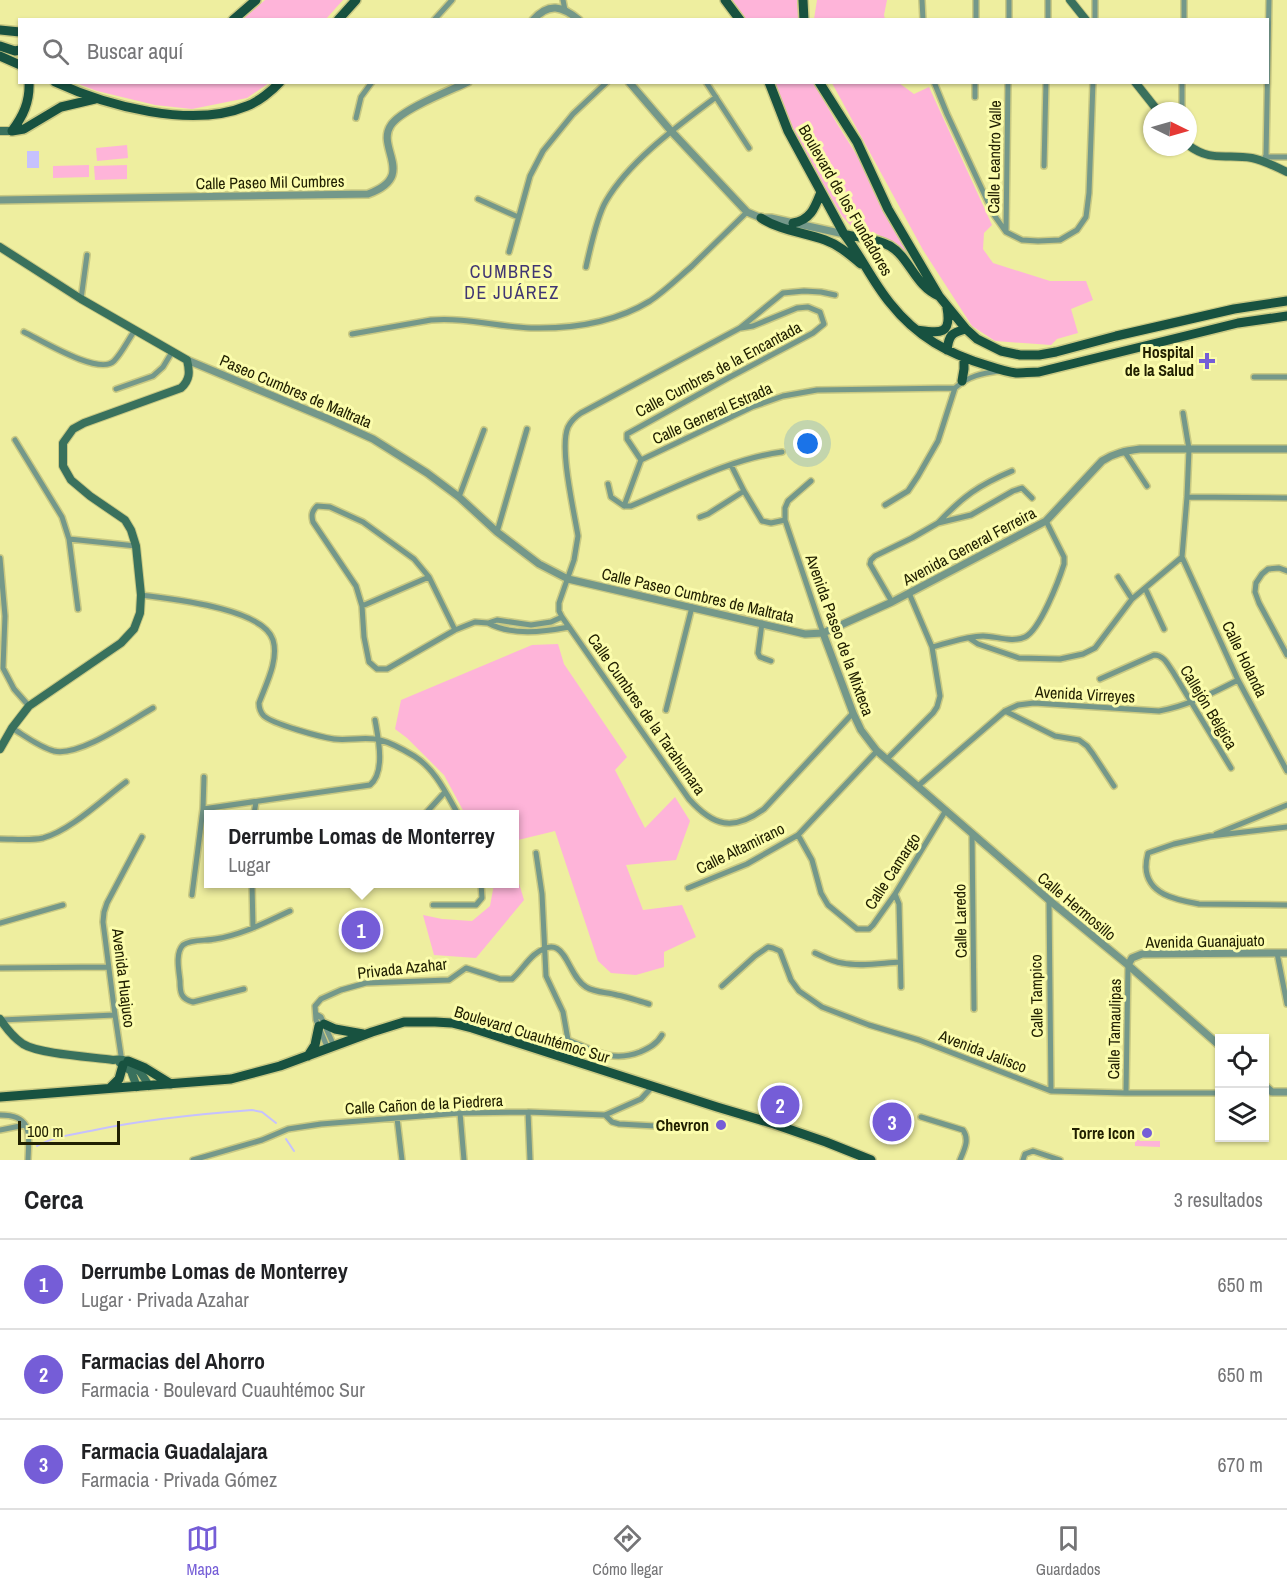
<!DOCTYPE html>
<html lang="es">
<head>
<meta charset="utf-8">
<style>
	body { margin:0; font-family:"Archivo Narrow",sans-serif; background:#f6f6f6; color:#202124 }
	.controls { position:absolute; right:18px; bottom:18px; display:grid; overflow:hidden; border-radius:0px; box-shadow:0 2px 4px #0004 }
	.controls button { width:54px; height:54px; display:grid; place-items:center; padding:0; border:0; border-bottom:2px solid #e0e0e0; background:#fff; color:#202124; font:30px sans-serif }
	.compass { position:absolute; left:1143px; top:102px; width:54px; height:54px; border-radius:50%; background:#fff; box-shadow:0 2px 4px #0004; rotate:95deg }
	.scale { position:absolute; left:18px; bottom:15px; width:102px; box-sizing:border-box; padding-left:6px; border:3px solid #212001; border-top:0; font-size:16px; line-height:21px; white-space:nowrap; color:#212001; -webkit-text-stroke:4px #fbfcac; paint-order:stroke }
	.you { position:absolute; left:808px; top:444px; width:21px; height:21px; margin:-15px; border:4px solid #fff; border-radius:50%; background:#1a73e8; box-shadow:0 0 0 9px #1a73e833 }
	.badge { display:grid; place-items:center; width:39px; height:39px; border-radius:50%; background:#755dd7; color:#fff; font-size:20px; font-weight:700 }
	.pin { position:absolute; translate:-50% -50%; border:3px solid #fff; box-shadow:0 2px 6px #0006 }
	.popup { position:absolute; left:204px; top:810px; width:315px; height:78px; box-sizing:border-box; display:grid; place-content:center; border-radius:0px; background:#fff; filter:drop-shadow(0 2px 4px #0005); font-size:20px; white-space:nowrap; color:#757577 }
	.popup b { font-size:22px; color:#202124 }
	.popup::after { content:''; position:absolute; left:50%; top:100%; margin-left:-12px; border:12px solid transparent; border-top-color:#fff }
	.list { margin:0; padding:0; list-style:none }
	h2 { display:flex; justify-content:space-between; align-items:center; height:78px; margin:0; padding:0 24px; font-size:26px }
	h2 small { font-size:20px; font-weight:400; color:#757577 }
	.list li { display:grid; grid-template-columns:39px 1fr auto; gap:18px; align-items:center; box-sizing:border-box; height:90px; padding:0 24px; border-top:2px solid #e0e0e0 }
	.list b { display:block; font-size:22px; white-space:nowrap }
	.list p { margin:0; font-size:20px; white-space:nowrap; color:#757577 }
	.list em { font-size:20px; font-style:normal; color:#757577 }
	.icon { flex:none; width:33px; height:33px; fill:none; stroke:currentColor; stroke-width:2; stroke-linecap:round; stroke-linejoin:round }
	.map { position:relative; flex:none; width:1287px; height:1160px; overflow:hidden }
	.search { position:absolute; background:#fff; box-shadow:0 2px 4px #0004; left:18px; right:18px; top:18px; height:66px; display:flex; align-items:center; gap:15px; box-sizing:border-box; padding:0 21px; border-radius:0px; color:#757577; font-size:22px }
	.sheet { height:348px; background:#fff }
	nav { display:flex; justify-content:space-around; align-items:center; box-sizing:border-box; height:84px; border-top:2px solid #e0e0e0; background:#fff; font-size:16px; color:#757577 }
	nav a { display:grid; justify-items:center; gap:3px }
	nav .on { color:#755dd7 }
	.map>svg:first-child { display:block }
	.green { fill:#feb4d9 }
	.water { fill:#c6c1fe }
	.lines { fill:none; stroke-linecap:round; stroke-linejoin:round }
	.stream { stroke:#c6c1fe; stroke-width:2 }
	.minor-casing { stroke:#c9c983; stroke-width:8 }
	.tertiary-casing { stroke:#c9c983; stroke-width:10 }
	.secondary-casing { stroke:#c9c983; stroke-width:10 }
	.primary-casing { stroke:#c9c983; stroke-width:12 }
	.minor { stroke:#74988a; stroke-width:5 }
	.tertiary { stroke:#74988a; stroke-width:7 }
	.secondary { stroke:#39715d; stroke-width:8 }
	.primary { stroke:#185240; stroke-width:9 }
	.poi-dot { fill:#755dd7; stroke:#fbfcac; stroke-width:2 }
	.labels { text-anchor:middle; stroke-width:6; stroke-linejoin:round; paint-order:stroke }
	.street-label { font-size:16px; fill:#212001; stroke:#fbfcac }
	.poi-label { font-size:16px; font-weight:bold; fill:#212001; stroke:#fbfcac; text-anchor:end }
	.neighbourhood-label { font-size:18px; letter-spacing:1.5px; fill:#403673; stroke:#fbfcac }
</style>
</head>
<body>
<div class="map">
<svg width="1287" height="1160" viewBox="0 0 1287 1160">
	<rect width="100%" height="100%" fill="#eeee9f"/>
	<path class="green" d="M265,0H343L326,19H243Z
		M732,0H797L799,19H744Z
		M817,0H887L884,15L885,19H814Z
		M76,83H269L247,98L192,109L155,105L97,91Z
		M772,83H814L836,122L861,162L883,207L923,278L896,251V244L875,233L860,232L850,225L842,216L807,158Z
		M832,83H899L914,94L929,87L992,225L984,233L983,249L993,263L1050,281H1086L1093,300L1071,309L1078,333L1057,339L1051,345L995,341L972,326L923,250Z
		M127,145L128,158L97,161L96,148Z
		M89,165V177L53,178V166Z
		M127,165V179L95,180L94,166Z
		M558,644L564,664L627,757L615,770L645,828L675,797L690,821L676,860L626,865L643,910L682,905L696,937L664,952V967L636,975L611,973L598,961L555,831L514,841V814H465L444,775L407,738L395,729L401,700L532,645Z
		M514,867L524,900L476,958L434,955L423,915L442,919L472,921L490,906L494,884H514Z
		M1135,1140H1139L1140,1141H1160V1147L1135,1146Z"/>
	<path class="water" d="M27,151H39V168H27Z"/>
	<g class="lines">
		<path class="stream" d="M286,1139L294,1151
			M37,1146C55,1136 75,1134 95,1130C147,1119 199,1114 252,1110L262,1112L276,1123"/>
		<g class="minor-casing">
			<path id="minor" d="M563,0L565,10
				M922,0L923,20
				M434,20L452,0
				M976,20V0
				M1009,20V0
				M1048,20V0
				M1095,20V0
				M1184,20V0
				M706,82L749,148
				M934,82L947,114L994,215L1006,232L1022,240L1038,241L1060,240L1077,230L1086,217L1089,193L1093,82
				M975,97V82
				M1182,111V82
				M356,118L361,97L372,82
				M1266,156L1269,0
				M1265,157H1287
				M1044,166L1046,82
				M478,199L518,217
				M1006,231L1008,82
				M509,252L530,176L543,151L573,114L607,82
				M586,267C590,249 597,216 606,201C630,160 679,125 716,97
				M835,295L821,292L804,291L783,293L740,328L581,413C575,417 571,421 568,427C559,448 574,511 578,536L574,560L559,603V611L562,617L689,799C713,826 733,832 764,809L853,713
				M81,299L87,255
				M24,332C41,340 99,376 114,361C122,353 128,340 135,330
				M352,334L431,320C465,317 498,327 531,328C572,329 614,323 650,301C665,291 678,278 692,266C710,248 729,230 747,212
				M1254,377H1287
				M116,389L153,376L163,367L172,352
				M15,440L62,517L69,539L78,609
				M1124,451L1147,486
				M782,452C733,458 677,487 631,506H624L641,460L752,407L783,396L817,390L955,388
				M641,460L627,439V434L730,377L813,333L824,324L820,312L808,307L797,308L753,326L741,328
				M731,465L744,491L762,521L771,523L785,520
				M811,481L788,501L785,508V520L823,633
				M608,484L611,497L624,506
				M459,497L484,430
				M1187,497L1287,498
				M885,505L908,491L918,476L938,441L955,388C968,376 983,373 999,371
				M700,517L708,514L744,491
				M938,523C962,497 979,485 1012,471
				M497,532L527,429
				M69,539L136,546
				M1182,557L1238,680L1287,771
				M0,558L5,616L3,668L14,689L29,706
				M1287,571L1279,568L1268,569L1262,574L1256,583L1255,592L1259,603L1287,655
				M1118,577L1132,599
				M1145,588L1164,629
				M141,595C171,599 263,608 273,640C279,660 266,684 259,703C259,708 260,712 264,716C273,724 320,737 334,739C349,741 366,736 380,740C392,743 404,750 414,756C435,769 446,793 458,814
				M892,602L870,564L871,560L875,556L912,538L938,523L971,515L1013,491L1022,488L1032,498
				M362,606L429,577
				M488,623C512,636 543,632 569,627
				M762,623L758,653L760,657L771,661
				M455,630L429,577L414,559L363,522L330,507L317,506C312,511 311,515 313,522L356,586L362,606L364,637L369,662L377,669H387L455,630L475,622L488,623L497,620L531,625L551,622L562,617
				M969,638L978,644L1019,658L1060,659L1083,654L1095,648L1132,599L1182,557L1187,497L1189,449L1183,413
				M932,647C949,643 966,636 983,636C996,636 1012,643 1025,637C1040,630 1059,580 1064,564V557L1046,521
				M1100,679L1154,655C1164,655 1168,665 1173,672L1231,768
				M666,710L692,607
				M1005,711L1055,736L1079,740L1087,746L1093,754L1114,786
				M12,728C25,736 39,747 54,751C79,757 130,721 153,708
				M886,760L933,713L937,707L940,696L932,647L909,593
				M918,786L1005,711L1018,705L1034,703L1159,711C1187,706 1213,693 1238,680
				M203,809L370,785C386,772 378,737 375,720
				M254,814L256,802
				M425,814L445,792
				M1287,827L1210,836L1174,844L1148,853C1147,857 1146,862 1146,867C1147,895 1177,900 1199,904L1287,905
				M972,833L974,1009
				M1216,834L1287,805
				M798,835L812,860L821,893L828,905L857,929H869L873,925L895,894L946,810
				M0,839C14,839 30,841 43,838C70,831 103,799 126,782
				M536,853L542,894L546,976L563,1012L568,1040L565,1058
				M252,884L253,928
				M688,888L747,864L798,835L877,751
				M895,894L899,904L901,987
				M192,895L203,809L204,777
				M1049,900L1051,1091
				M433,905H476L482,898L481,884
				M0,923L63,905
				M815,953C824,957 833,962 842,963C861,967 881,963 900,962
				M1277,953L1287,1004
				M0,968L109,967
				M722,986L755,956L768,947L773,948L780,951L791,980L799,991L822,1007L869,1025L919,1040L1051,1091L1126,1093H1220
				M244,989L193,1002C181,999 180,993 180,981C179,971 175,953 183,945C191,939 206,941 215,939C242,935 266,922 290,911
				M316,1014L321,1017L334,1046
				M1,1020L115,1015
				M568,1040C594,1050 611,1063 640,1052C649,1048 657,1044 662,1035
				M328,1049L316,1020L315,1006L321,999L341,990L366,983L449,980L466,968L500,979H512C520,972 526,962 534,955C567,929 565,974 586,987C596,993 607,992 617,995C628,997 638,1001 649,1004
				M122,1062L115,1015L103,922L104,912L107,903L142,837
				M1126,1093L1128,965
				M528,1112L530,1160
				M460,1113L464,1160
				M0,1115C33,1115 29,1134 28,1160
				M605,1115L612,1122L619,1124L674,1127
				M921,1117L963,1130C970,1140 964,1150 960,1160
				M397,1118L402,1160
				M0,1130L25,1125
				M193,1160L262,1140L288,1129L321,1124L460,1113L528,1112L605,1115L641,1099L652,1087
				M1023,1160L1025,1154L1033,1151L1060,1160"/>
		</g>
		<g class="tertiary-casing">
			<path id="tertiary" d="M533,20C549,2 562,6 579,20
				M629,82L671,131L747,212L761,218H771L844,234
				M0,200L368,194C418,176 375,148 391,125C402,109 449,91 468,82
				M187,360L331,420L373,439L427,473L459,497L497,532L539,564L568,579L805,634L823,633L892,602L1046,521L1102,461C1114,453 1125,451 1140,449H1287
				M823,633L853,713L861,730L877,751L1049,900L1128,965L1220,1046
				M1128,965L1132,958L1142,954L1287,953
				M1264,1085L1272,1092H1287"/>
		</g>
		<g class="secondary-casing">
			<path id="secondary" d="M1070,0L1086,20
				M1135,82L1158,111
				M0,131H12
				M1188,145C1212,163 1226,153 1252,158C1263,160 1276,167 1287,172
				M0,247L81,299L187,360C190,372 190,380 181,388L84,423L73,429L63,443V466L71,480L90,496L125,520L131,530L136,546L141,595L140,613L134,629L121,643L29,706L12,728L0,749
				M0,1019C6,1028 14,1038 23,1044C39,1054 92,1057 113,1060C132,1057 140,1070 149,1086
				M120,1063L131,1071L137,1087"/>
		</g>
		<g class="primary-casing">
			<path id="primary" d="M725,0L740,20
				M803,0L804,20
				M233,20L256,0
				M338,20L356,0
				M0,30L20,32
				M0,46L15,51L20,50
				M0,56L20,65
				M55,82C107,106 192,129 247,106C258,102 272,91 280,82
				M769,82L788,131L844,234C861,256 872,281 890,303C917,337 948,354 989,366C998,369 1007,372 1016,373C1023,373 1031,372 1039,372L1238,323L1287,316
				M819,82L857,142L888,209L939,296L966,329L977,339L1001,351L1020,355H1039L1056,352L1116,336L1234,309L1287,301
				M12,131L24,129L61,107L95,99
				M12,131C23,116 30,102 29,82
				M761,218C781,231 804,232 825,240C839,245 850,255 861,264
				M793,223C811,220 815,207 821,192
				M844,234C859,238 876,238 890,246C910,258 915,286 939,296
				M917,330C939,333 952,336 947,308
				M947,350C949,335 951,333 966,329
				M962,381L964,369V358
				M324,1024L335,1029L363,1034
				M308,1056L315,1045L319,1026
				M128,1061L145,1068L171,1084
				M110,1088L119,1079L123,1065
				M0,1097L231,1079L280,1066L372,1032L404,1022H435L452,1023L472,1028L717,1107L774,1124L826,1142L871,1160"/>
		</g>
		<use href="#minor" class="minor"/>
		<use href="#tertiary" class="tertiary"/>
		<use href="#secondary" class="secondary"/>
		<use href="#primary" class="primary"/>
	</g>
	<g class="poi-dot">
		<path d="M1204 352h6v6h6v6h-6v6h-6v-6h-6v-6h6z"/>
		<circle cx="721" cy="1125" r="6"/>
		<circle cx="1147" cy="1133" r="6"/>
	</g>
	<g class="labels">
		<g class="street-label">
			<text transform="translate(994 157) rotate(-89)" y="6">Calle Leandro Valle</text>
			<text transform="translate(270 182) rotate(-1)" y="6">Calle Paseo Mil Cumbres</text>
			<text transform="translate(846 200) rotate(60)" y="6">Boulevard de los Fundadores</text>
			<text transform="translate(718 369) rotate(-28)" y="6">Calle Cumbres de la Encantada</text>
			<text transform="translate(296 391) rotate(23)" y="6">Paseo Cumbres de Maltrata</text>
			<text transform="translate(712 413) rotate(-24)" y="6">Calle General Estrada</text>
			<text transform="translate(969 546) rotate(-28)" y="6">Avenida General Ferreira</text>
			<text transform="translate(698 595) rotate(13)" y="6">Calle Paseo Cumbres de Maltrata</text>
			<text transform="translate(840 635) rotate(70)" y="6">Avenida Paseo de la Mixteca</text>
			<text transform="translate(1245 659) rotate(64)" y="6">Calle Holanda</text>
			<text transform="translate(1085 694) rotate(3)" y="6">Avenida Virreyes</text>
			<text transform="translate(1209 707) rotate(59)" y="6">Callejón Bélgica</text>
			<text transform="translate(647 714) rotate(55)" y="6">Calle Cumbres de la Tarahumara</text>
			<text transform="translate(740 848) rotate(-26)" y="6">Calle Altamirano</text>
			<text transform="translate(892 871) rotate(-57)" y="6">Calle Camargo</text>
			<text transform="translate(1077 906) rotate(40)" y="6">Calle Hermosillo</text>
			<text transform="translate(960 921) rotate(-91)" y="6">Calle Laredo</text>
			<text transform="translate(1205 941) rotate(-1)" y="6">Avenida Guanajuato</text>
			<text transform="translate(402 968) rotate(-6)" y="6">Privada Azahar</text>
			<text transform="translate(124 978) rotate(83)" y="6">Avenida Huajuco</text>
			<text transform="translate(1036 996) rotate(-91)" y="6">Calle Tampico</text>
			<text transform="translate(1114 1029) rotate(-89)" y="6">Calle Tamaulipas</text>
			<text transform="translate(532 1034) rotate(17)" y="6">Boulevard Cuauhtémoc Sur</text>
			<text transform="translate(983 1051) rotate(21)" y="6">Avenida Jalisco</text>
			<text transform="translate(424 1104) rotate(-3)" y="6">Calle Cañon de la Piedrera</text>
		</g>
		<g class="poi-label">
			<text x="1194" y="358">Hospital<tspan x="1194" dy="18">de la Salud</tspan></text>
			<text x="709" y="1131">Chevron</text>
			<text x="1135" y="1139">Torre Icon</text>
		</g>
		<g class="neighbourhood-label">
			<text x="512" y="278">CUMBRES<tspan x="512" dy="21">DE JUÁREZ</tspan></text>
		</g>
	</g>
</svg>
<div class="controls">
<button><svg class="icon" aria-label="locate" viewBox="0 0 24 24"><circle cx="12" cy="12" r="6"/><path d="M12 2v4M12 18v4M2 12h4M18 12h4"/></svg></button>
<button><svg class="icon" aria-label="layers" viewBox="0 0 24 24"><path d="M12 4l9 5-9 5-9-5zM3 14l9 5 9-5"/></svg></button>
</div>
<svg class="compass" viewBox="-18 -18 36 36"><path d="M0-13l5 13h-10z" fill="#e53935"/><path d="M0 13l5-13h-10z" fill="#757577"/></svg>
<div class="scale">100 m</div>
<div class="you"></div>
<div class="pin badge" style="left:361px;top:930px">1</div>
<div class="popup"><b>Derrumbe Lomas de Monterrey</b>Lugar</div>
<div class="pin badge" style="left:780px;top:1105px">2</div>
<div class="pin badge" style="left:892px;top:1122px">3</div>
<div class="search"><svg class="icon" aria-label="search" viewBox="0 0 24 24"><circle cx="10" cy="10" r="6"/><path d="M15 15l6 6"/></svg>Buscar aquí</div>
</div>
<section class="sheet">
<h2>Cerca<small>3 resultados</small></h2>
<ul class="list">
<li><span class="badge">1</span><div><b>Derrumbe Lomas de Monterrey</b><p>Lugar · Privada Azahar</p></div><em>650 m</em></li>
<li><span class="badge">2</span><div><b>Farmacias del Ahorro</b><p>Farmacia · Boulevard Cuauhtémoc Sur</p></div><em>650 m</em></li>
<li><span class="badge">3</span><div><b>Farmacia Guadalajara</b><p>Farmacia · Privada Gómez</p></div><em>670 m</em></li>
</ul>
</section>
<nav>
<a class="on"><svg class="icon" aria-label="map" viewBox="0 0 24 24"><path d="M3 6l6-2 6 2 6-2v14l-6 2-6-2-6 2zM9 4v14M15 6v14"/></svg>Mapa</a>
<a><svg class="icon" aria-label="directions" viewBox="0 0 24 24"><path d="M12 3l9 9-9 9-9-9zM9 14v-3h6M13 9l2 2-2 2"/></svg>Cómo llegar</a>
<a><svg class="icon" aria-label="saved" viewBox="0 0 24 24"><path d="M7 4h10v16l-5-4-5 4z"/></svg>Guardados</a>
</nav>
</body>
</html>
